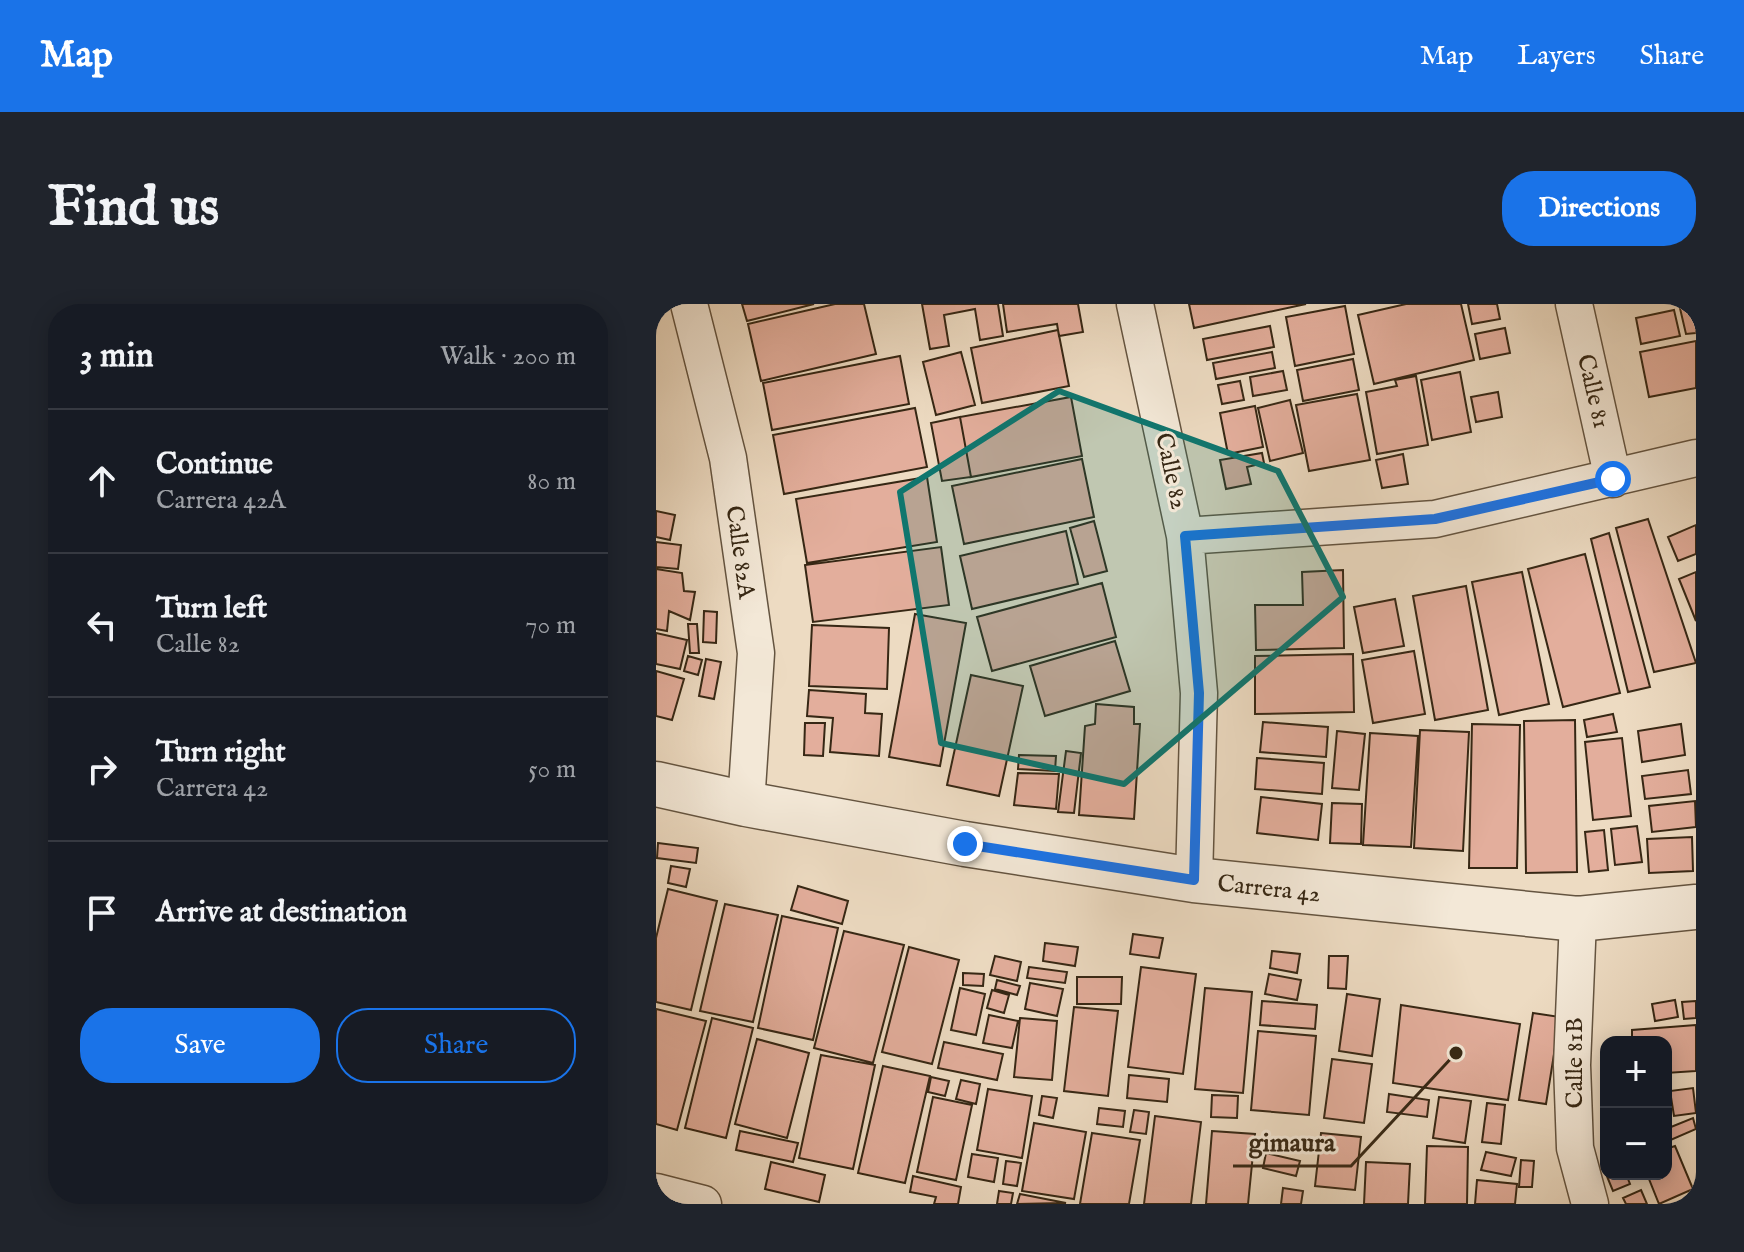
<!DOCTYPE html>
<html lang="en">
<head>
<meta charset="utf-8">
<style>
	body { margin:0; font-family:"IM FELL English",serif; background:#20242c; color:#f1f3f6 }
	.controls { position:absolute; right:24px; bottom:24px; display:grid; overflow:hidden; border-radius:16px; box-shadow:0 4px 20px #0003 }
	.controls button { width:72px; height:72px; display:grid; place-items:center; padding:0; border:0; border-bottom:2px solid #363941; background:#171b24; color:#f1f3f6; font:40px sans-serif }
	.stop { position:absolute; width:24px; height:24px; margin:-18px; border:6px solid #1a73e8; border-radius:50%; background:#fff }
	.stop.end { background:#1a73e8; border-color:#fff; box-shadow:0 2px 8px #0008 }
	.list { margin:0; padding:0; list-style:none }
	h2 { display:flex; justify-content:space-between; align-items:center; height:104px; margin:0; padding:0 32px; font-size:34px }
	h2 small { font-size:26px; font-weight:400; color:#9ea1a6 }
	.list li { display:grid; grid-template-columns:52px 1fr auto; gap:24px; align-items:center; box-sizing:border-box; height:144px; padding:0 32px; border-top:2px solid #363941 }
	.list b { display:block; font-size:30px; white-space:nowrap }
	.list p { margin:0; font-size:26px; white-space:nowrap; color:#9ea1a6 }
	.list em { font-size:26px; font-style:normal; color:#9ea1a6 }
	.actions { display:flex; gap:16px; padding:24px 32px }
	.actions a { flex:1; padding:18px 0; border:2px solid #1a73e8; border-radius:32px; text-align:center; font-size:28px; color:#1a73e8 }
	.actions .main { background:#1a73e8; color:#fff }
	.icon { flex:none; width:44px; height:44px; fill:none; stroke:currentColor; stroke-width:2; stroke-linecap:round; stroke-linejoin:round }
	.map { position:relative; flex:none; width:1040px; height:900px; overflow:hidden; border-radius:32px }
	header { display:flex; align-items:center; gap:48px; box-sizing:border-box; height:112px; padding:0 40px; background:#1a73e8; color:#fff }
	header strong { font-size:38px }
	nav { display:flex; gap:44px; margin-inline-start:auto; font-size:28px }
	.intro { display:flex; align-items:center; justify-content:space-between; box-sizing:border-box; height:192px; padding:0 48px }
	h1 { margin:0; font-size:56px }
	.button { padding:20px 36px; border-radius:32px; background:#1a73e8; color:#fff; font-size:28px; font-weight:700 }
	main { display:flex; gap:48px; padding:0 48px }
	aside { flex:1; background:#171b24; border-radius:32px; box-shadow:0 4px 20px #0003 }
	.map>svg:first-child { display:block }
	.building { fill:#e3ae9c; stroke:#362714; stroke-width:2 }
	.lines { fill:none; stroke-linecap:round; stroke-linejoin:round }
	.minor-casing { stroke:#645440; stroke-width:39 }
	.tertiary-casing { stroke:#645440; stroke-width:47 }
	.minor { stroke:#f3e8d7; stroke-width:36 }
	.tertiary { stroke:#f3e8d7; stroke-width:44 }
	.route { stroke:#1a73e8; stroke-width:10 }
	.marked { fill:#0f766e; fill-opacity:0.2; stroke:#0f766e; stroke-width:6; stroke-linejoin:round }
	.labels { text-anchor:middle; stroke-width:6; stroke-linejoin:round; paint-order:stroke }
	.street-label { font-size:24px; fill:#362714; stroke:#f3e8d7 }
	.leader { fill:none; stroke:#362714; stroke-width:3 }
	.callout-dot { fill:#362714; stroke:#f3e8d7; stroke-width:3 }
	.callout-label { font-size:26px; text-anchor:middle; font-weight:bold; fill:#362714; stroke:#f3e8d7; stroke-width:6; stroke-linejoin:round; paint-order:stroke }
</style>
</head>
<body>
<header>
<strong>Map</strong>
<nav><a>Map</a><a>Layers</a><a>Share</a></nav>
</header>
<div class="intro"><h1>Find us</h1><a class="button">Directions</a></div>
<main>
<aside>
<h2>3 min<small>Walk · 200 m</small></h2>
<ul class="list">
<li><svg class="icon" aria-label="ahead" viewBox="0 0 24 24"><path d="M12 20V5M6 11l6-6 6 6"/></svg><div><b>Continue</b><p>Carrera 42A</p></div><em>80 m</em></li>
<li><svg class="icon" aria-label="left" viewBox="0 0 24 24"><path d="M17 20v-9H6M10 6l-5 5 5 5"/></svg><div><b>Turn left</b><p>Calle 82</p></div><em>70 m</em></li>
<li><svg class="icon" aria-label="right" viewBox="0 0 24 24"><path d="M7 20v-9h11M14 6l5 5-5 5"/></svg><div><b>Turn right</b><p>Carrera 42</p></div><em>50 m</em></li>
<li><svg class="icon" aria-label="arrive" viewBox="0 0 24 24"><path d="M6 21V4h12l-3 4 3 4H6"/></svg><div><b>Arrive at destination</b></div></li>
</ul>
<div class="actions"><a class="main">Save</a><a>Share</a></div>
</aside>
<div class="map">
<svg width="1040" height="900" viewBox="0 0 1040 900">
	<rect width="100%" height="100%" fill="#eddbc2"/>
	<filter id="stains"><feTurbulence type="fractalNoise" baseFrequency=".0025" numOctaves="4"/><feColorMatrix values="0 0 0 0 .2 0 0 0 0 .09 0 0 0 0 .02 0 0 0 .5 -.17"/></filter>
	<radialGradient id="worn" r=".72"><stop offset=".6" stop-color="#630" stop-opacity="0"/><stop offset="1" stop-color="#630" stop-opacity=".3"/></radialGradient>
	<path class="building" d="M86,0H158L91,17Z
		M179,0H208L220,50L105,77L92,20Z
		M266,0H342L347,32L324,36L319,5L288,11L293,42L274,45Z
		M347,0H422L427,28L403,32L401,20L351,28Z
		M533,0H650L538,24Z
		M750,0H805L818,56L718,80L702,11Z
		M812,0H841L844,15L816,20Z
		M1023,0H1040V29L1030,30Z
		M689,2L698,50L639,62L630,13Z
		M1018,6L1024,32L985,40L980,14Z
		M614,22L618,43L551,56L547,35Z
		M849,24L854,49L824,55L819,30Z
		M402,26L413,82L326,99L315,44Z
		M1040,37V84L993,93L984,48Z
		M305,48L319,101L280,111L267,58Z
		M616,48L619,64L560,75L557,59Z
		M244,52L253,100L116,126L107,79Z
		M697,55L703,86L647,97L641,66Z
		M627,67L631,86L597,92L594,73Z
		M804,68L815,128L776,136L765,76Z
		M760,72L772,141L721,150L710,88L741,82L739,76Z
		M584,77L588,96L566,100L562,81Z
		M842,88L846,113L820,118L815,93Z
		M701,90L714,156L653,167L640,101Z
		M415,93L426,152L315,173L304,113Z
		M634,96L647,149L614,157L602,104Z
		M599,102L607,143L572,150L564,109Z
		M259,104L271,163L128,190L117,131Z
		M304,113L315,173L286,177L275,119Z
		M606,149L608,159L591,163L595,180L570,185L564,156Z
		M747,150L752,180L726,184L720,156Z
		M426,155L438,213L308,240L296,182Z
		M271,173L281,238L151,259L140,195Z
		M0,207L19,211L14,236L0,233Z
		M992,215L1040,359L998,368L960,224Z
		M438,217L451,267L428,273L414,224Z
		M1040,221V250L1022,257L1012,233Z
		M410,227L422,280L316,305L304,252Z
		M953,229L994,383L972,388L935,235Z
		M0,238L25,241L22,265L0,263Z
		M285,243L293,301L157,318L149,261Z
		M929,250L964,389L907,403L872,265Z
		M0,265L26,269L28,287L39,288L34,316L13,307L11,327L0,325Z
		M687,266L688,344L600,346L599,301H647L646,268Z
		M866,268L893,400L843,411L816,278Z
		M1040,268V317L1023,275Z
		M446,279L460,333L336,367L321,313Z
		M810,282L832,406L779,416L757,292Z
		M739,295L748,342L707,349L698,303Z
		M48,307L61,308L60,339L47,338Z
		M259,310L310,319L284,462L233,453Z
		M32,320H41L43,349H34Z
		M156,321L233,324L231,385L153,382Z
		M0,329L31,336L24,365L0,360Z
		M459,337L474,387L389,412L374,362Z
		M758,347L769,410L717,419L706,356Z
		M697,350L698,408L599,410V352Z
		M32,352L46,356L42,371L28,367Z
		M50,355L65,358L58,395L43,392Z
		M0,367L28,375L16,416L0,412Z
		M315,371L367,382L343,492L291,481Z
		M153,386L210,390L209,409L226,410L223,452L174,448L177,414L151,412Z
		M440,400L478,403V420H484L478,515L423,511L429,422L439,420Z
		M957,410L961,428L931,433L928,416Z
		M919,416L921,568L870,569L868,417Z
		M607,418L672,423L670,453L604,448Z
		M149,419H169L167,452L148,451Z
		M816,420L864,421L861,564H813Z
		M1025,420L1029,451L986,458L982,427Z
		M764,426L813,428L807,547L758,544Z
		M681,427L709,430L703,486L676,484Z
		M714,429L762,432L755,543L707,541Z
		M966,434L975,512L937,516L929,438Z
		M410,447L425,449L418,509L402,508Z
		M363,451L400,452L399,467L362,465Z
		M601,454L668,459L666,490L599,485Z
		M1032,466L1035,490L989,495L986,472Z
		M362,469L403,470L400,505L358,501Z
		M605,493L666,500L662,536L601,529Z
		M1039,497L1040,523L996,528L993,502Z
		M676,499L706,500L705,540L674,539Z
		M981,522L986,558L959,561L955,525Z
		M948,526L952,566L933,568L929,528Z
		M1036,533L1037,567L993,569L991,535Z
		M2,539L42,544L40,559L1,554Z
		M15,562L34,565L30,583L12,579Z
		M142,582L192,597L186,620L135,606Z
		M12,585L61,597L35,706L0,698V634Z
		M69,600L122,611L97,718L44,707Z
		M126,612L182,624L157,736L102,724Z
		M188,627L248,641L217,759L158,744Z
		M477,630L507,634L503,654L474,650Z
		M389,639L422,643L419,662L387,657Z
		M253,643L303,656L276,760L226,748Z
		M616,647L644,650L641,669L614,664Z
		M339,652L365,658L361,677L334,671Z
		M673,652H692L690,685L672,684Z
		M373,663L411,668L409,679L371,674Z
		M485,663L540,670L527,770L472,763Z
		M307,669L328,670L327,682L307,681Z
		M613,670L645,676L641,696L609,690Z
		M421,673H466L465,700H421Z
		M341,676L364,682L361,691L339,685Z
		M374,679L407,685L401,712L369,705Z
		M304,684L329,690L320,731L295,726Z
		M549,684L596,688L587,789L539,785Z
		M336,686L353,691L348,709L331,704Z
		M691,690L724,695L716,752L683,747Z
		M1019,696L1022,713L999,717L996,700Z
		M606,697L661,701L659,725L604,721Z
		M1040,697V714L1028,715L1026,698Z
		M745,701L864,720L852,796L737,779Z
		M418,703L462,707L452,792L408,787Z
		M0,705L50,717L21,826L0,820Z
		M877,709L904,713L890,800L863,796Z
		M333,711L362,717L356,744L327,739Z
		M56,714L97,724L70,834L29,824Z
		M364,714L401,717L396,776L358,773Z
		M1040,721V767L1010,769V738H976V726Z
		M602,727L660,732L653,811L595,806Z
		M101,735L153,749L131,834L79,820Z
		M288,738L347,750L341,776L282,764Z
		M165,751L219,761L197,865L143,854Z
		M676,755L716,760L708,819L668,814Z
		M227,762L274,772L249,879L202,869Z
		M473,771L513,775L511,798L471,794Z
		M275,773L293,777L289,792L272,788Z
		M305,776L324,780L320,800L300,795Z
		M1037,784L1040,809L1018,812L1014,787Z
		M332,785L376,792L366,854L321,846Z
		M733,790L773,796L771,813L731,808Z
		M556,791L582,792L581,814L555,813Z
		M386,792L401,794L397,814L383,811Z
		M277,793L316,801L300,876L261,868Z
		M783,793L815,797L809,839L777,834Z
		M831,799L849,801L845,840L826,838Z
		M443,804L469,807L467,823L441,820Z
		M478,806L493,808L490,830L474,828Z
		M499,812L545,818L535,900H488Z
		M1037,814L1040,825L1010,838V825Z
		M378,819L430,828L418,895L366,887Z
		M84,827L142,839L137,858L80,846Z
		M556,827L599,830L592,900H550Z
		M436,829L484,836L473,900H424Z
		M665,829L705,833L699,886L659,882Z
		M771,842L812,843L811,900H769Z
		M1019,842L1037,885L1003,900L991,870H1010V845Z
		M830,848L860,854L855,872L825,866Z
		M610,849L644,857L640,872L607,864Z
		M316,850L342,854L338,878L312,873Z
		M865,856L878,857L876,883H863Z
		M350,857L365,859L361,882L347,880Z
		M115,858L169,871L163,898L109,885Z
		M710,858L754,860L752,900H708Z
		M950,870H970L974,880L957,887Z
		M257,872L305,883L302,900H278L280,893L254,888Z
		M821,876L861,880L859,900H819Z
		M627,884L647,887L645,900H625Z
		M985,886L991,900H970L967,894Z
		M343,887L357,889L355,900H341Z
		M364,890L410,899L361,900Z"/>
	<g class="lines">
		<g class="minor-casing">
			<path id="minor" d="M33,0L72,154L100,349L90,500
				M479,0L529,232L543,389L538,576
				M918,0L957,175
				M529,232L779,215L1040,154
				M922,615L916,761L919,844L934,900
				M0,888L47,900"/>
		</g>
		<g class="tertiary-casing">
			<path id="tertiary" d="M0,480L90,500L309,540L538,576L922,615L1040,603"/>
		</g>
		<use href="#minor" class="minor"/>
		<use href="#tertiary" class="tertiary"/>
	</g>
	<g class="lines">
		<path class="route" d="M309,540L538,576L543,389L529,232L779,215L957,175"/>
	</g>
	<path class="marked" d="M403,87L622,167L687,293L468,480L285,439L244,188Z"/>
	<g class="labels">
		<g class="street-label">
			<text transform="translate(938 87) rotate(77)" y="8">Calle 81</text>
			<text transform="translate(516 167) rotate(78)" y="8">Calle 82</text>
			<text transform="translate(85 248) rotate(82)" y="8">Calle 82A</text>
			<text transform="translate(613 584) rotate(6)" y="8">Carrera 42</text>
			<text transform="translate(918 759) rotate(-90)" y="8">Calle 81B</text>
		</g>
	</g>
	<path class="leader" d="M800 749L695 862H577"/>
	<circle class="callout-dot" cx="800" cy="749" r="8"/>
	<g class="callout-label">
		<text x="636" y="847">gimaura</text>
	</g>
	<rect width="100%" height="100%" filter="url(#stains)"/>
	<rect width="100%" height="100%" fill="url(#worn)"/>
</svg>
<div class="controls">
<button>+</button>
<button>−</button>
</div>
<div class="stop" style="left:957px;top:175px"></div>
<div class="stop end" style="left:309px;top:540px"></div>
</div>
</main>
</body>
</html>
